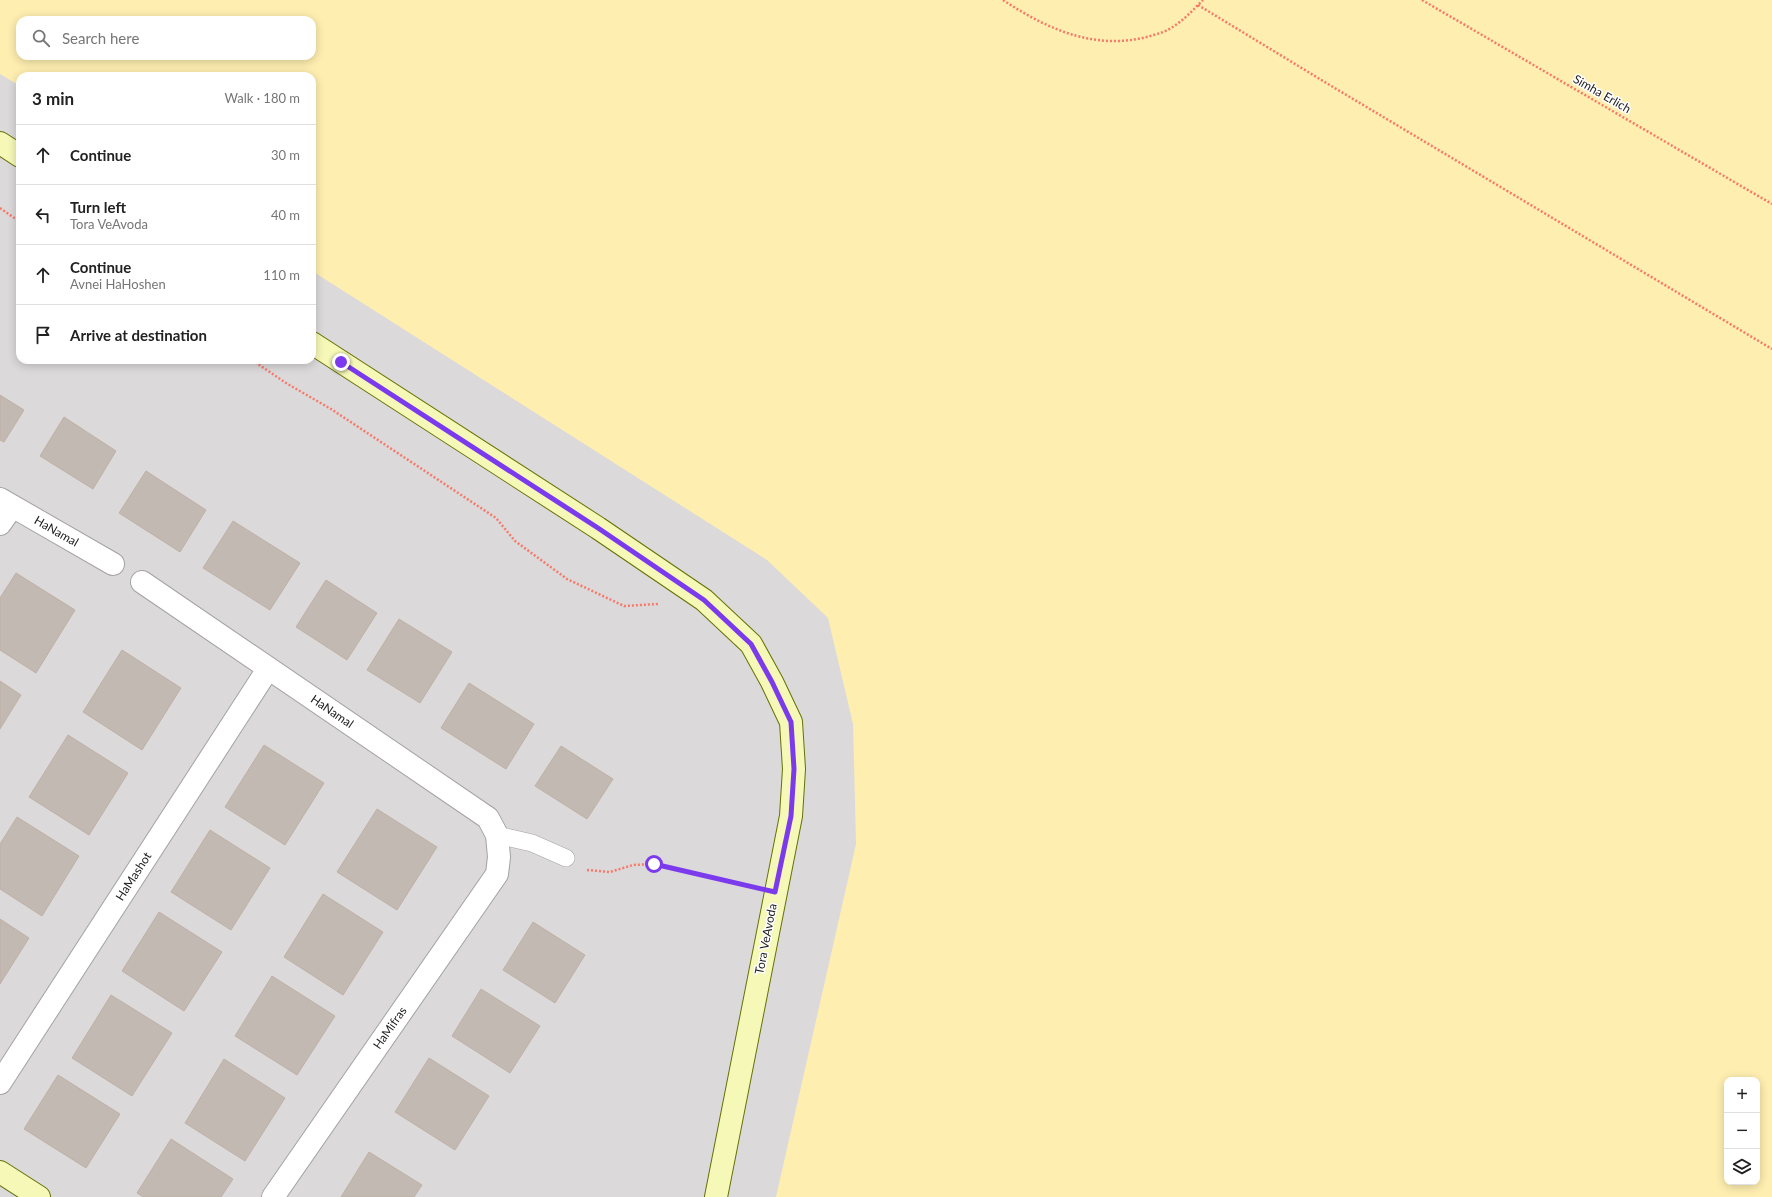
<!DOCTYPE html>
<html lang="en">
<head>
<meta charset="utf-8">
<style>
	body { margin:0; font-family:Lato,sans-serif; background:#f6f6f6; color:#222 }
	.controls { position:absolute; right:12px; bottom:12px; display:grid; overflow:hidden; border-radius:8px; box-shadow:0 2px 10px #0003 }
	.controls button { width:36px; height:36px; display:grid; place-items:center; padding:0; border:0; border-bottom:1px solid #e0e0e0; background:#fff; color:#222; font:20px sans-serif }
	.stop { position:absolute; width:12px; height:12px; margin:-9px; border:3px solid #7c3aed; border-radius:50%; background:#fff }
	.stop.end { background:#7c3aed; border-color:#fff; box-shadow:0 1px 4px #0008 }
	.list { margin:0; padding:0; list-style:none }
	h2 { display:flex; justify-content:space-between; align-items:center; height:52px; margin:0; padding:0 16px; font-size:17px }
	h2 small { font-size:13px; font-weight:400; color:#767676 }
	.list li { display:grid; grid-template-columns:26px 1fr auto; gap:12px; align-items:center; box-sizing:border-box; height:60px; padding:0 16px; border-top:1px solid #e0e0e0 }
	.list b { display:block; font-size:15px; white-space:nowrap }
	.list p { margin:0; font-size:13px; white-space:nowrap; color:#767676 }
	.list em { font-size:13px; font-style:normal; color:#767676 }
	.icon { flex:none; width:22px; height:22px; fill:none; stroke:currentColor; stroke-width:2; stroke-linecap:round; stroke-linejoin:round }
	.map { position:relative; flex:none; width:1772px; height:1197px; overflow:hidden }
	.search { position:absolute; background:#fff; box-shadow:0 2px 10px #0003; left:16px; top:16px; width:300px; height:44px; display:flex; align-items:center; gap:10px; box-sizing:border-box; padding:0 14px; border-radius:12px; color:#767676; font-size:15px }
	.panel { position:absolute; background:#fff; box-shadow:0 2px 10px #0003; left:16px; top:72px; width:300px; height:292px; border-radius:12px }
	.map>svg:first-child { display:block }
	.residential { fill:#dbd9d9 }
	.sand { fill:#feeeb0; fill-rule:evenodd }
	.building { fill:#c2b9b2; stroke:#bfb0a5 }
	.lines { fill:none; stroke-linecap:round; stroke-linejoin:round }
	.lane-casing { stroke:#a3a3a3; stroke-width:18 }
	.street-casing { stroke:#a3a3a3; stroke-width:24 }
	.secondary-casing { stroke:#657106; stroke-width:24 }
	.path { stroke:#f87869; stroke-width:2.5; stroke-dasharray:2 2; stroke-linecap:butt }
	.lane { stroke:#fff; stroke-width:17 }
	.street { stroke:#fff; stroke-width:22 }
	.secondary { stroke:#f5f8b6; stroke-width:22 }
	.route { stroke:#7c3aed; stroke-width:5 }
	.labels { text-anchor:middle; stroke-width:3; stroke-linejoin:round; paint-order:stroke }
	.street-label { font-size:12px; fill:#1c1c1c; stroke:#fff }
</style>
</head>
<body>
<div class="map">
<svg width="1772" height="1197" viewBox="0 0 1772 1197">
	<rect width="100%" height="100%" fill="#eeeae2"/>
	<path class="residential" d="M0,38L20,56V360H312V236L797,544L895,763L800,1197H0Z"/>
	<path class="sand" d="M0,0H1772V1197H776L856,844L853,724L828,618L767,560L312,271V76H20V86L0,74ZM20,20H312V56H20ZM1727,1080H1757V1182H1727Z"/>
	<path class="building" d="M0,395L24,410L4,442L0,440Z
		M64,417L116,451L93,489L40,456Z
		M146,471L206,510L180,552L119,513Z
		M233,521L300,563L270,610L203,568Z
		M16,573L75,610L36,673L0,650V598Z
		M326,580L377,613L347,660L296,627Z
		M399,619L452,652L420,703L367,670Z
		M122,650L181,688L142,750L83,712Z
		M0,681L21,695L0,729Z
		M469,683L534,724L506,769L441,728Z
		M68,735L128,773L89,835L29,797Z
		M264,745L324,783L285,845L225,807Z
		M561,746L613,779L587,819L535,786Z
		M377,809L437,847L397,910L337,872Z
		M17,817L79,856L42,916L0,889V844Z
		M210,830L270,868L231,930L171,892Z
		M323,894L383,932L343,995L284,957Z
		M159,912L222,952L184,1011L122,971Z
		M0,919L29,938L0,984Z
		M533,922L585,955L555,1003L503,970Z
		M272,976L335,1016L297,1075L235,1036Z
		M481,989L540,1026L510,1073L452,1036Z
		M111,995L172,1033L132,1096L72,1058Z
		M429,1058L489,1096L455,1150L395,1112Z
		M224,1059L285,1098L245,1161L185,1123Z
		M58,1075L120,1114L86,1168L24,1129Z
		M171,1139L233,1179L221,1197H143L137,1193Z
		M369,1152L422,1185L414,1197H341Z"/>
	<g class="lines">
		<g class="lane-casing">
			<path id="lane" d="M497,835L532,843L566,858"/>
		</g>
		<g class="street-casing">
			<g id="street">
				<path id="s1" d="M0,499L113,564"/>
				<path d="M0,524L12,507"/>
				<path id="s2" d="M142,582L488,818L497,835L499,857L497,874L273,1197"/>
				<path id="s3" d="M0,1083L268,669"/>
			</g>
		</g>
		<g class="secondary-casing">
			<path id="secondary" d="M0,143L20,156
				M312,343L598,528L704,600L751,644L772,682L791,722L794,769L791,816L716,1197
				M0,1172L39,1197"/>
		</g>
		<path class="path" d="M1003,0C1050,31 1100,53 1157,34C1176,29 1190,13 1203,0
			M1422,0L1772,204
			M1198,5L1328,84L1772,349
			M0,208L20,222
			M252,360L286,383L331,409L496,518L515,541L567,579L624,606L658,604
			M587,870L610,872L633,865L654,864L749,886"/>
		<use href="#lane" class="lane"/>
		<use href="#street" class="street"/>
		<use href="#secondary" class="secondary"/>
	</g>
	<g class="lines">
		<path class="route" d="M341,362L598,528L704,600L751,644L772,682L791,722L794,769L791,816L775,892L654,864"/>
	</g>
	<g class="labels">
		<g class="street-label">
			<text transform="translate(1602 94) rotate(30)" y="4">Simha Erlich</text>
			<text dy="4" stroke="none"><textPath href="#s1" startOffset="65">HaNamal</textPath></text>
			<text dy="4" stroke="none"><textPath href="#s2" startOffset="230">HaNamal</textPath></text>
			<text dy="4" stroke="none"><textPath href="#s3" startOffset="246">HaMashot</textPath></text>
			<text transform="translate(766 939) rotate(-79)" y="4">Tora VeAvoda</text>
			<text transform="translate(390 1028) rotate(-55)" y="4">HaMifras</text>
		</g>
	</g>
</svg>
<div class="controls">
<button>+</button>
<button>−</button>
<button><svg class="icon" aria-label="layers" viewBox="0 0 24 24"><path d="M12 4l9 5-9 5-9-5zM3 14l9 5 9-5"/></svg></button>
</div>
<div class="stop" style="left:654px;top:864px"></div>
<div class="stop end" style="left:341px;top:362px"></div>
<div class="search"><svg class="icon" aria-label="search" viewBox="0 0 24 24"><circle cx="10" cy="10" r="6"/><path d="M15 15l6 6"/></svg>Search here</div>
<section class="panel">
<h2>3 min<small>Walk · 180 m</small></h2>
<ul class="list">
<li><svg class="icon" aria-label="ahead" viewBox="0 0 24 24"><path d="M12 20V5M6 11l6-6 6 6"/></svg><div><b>Continue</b></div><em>30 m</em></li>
<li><svg class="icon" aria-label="left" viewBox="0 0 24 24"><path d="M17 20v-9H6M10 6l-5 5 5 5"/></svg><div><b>Turn left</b><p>Tora VeAvoda</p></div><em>40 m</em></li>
<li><svg class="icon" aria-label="ahead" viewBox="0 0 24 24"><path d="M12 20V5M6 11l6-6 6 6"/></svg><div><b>Continue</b><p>Avnei HaHoshen</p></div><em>110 m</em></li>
<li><svg class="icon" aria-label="arrive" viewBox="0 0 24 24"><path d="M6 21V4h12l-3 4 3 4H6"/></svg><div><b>Arrive at destination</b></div></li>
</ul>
</section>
</div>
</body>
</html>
